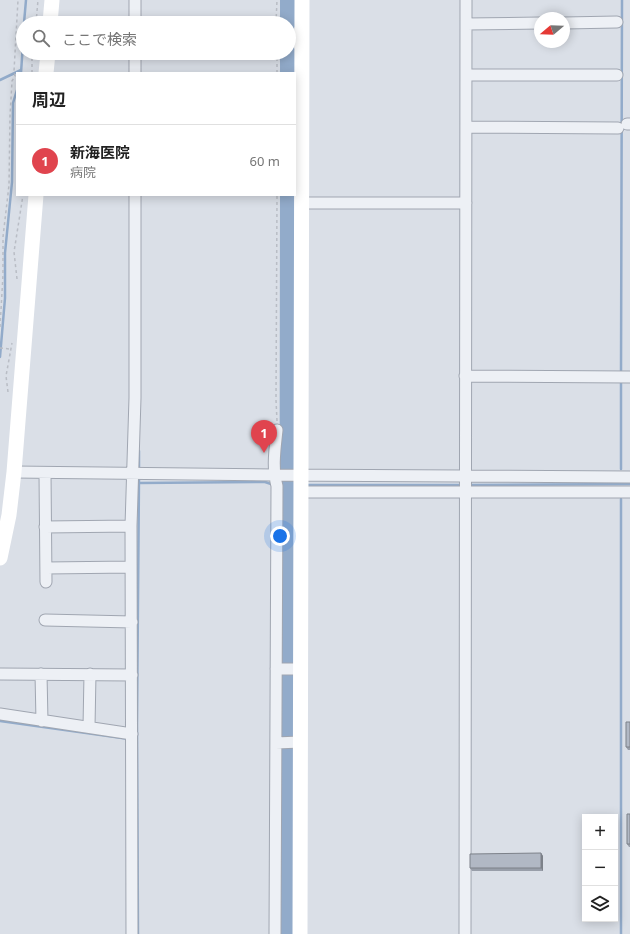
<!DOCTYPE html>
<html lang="ja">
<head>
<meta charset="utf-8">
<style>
	body { margin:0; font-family:"Noto Sans","Noto Sans JP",sans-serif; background:#f2f2f2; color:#222 }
	.controls { position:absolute; right:12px; bottom:12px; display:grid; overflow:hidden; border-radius:0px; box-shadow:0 2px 10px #0003 }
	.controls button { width:36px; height:36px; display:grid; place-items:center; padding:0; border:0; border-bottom:1px solid #e0e0e0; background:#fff; color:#222; font:20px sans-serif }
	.compass { position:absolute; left:534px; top:12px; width:36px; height:36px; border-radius:50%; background:#fff; box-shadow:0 2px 10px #0003; rotate:251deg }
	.you { position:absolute; left:280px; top:536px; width:14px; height:14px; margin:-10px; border:3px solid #fff; border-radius:50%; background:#1a73e8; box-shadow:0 0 0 6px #1a73e833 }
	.badge { display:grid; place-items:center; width:26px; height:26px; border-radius:50%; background:#d93246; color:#fff; font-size:13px; font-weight:700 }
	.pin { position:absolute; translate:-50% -33px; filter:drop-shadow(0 1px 2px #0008) }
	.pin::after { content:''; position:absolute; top:21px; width:14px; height:12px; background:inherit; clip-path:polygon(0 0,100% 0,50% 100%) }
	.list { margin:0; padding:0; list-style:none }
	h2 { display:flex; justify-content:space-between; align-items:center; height:52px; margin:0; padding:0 16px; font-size:17px }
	h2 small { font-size:13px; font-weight:400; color:#767676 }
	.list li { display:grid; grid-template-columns:26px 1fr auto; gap:12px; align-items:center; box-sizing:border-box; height:72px; padding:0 16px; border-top:1px solid #e0e0e0 }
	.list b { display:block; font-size:15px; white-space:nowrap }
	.list p { margin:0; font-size:13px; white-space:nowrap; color:#767676 }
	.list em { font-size:13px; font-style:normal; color:#767676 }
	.icon { flex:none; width:22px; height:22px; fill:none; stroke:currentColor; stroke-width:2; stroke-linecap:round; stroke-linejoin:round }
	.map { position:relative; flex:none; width:630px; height:934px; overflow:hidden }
	.search { position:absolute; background:#fff; box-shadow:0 2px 10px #0003; left:16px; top:16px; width:280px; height:44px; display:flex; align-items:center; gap:10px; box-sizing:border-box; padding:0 14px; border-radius:22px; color:#767676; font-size:15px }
	.panel { position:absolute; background:#fff; box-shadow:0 2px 10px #0003; left:16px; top:72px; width:280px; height:124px; border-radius:0px }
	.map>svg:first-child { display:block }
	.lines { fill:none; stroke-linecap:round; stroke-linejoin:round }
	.stream { stroke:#92abca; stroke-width:2.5 }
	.river { stroke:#92abca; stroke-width:16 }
	.street-casing { stroke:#a0a6b1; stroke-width:13 }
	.path { stroke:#b9bdc5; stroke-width:1.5; stroke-dasharray:3 3; stroke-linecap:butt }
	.street { stroke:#edf0f5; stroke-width:11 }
	.secondary { stroke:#fff; stroke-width:15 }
	.wall { fill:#989ea9 }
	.shaded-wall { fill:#7c8189 }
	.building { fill:#b1b8c4; stroke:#7c8189 }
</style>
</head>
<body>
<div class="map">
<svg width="630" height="934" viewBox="0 0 630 934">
	<rect width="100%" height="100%" fill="#dadfe7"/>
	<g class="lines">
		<path class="stream" d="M24,23L26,0
			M21,73L23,43
			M0,80L21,70
			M0,357L5,298V253L12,182L13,103L17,90
			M621,375L622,0
			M621,469V380
			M139,470V451
			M139,483L265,482L271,484
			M281,484H287
			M306,485H463
			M468,485L630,484
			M287,486H292
			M0,721L129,739
			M138,934L137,725L139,477
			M621,934V499"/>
		<path class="river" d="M288,23V0
			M288,73V53
			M287,934L288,195"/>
		<g class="street-casing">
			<path id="street" d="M135,0V23
				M564,23L617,22
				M466,24L540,23
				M135,73V53
				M466,75H617
				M627,124H630
				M466,127L618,128
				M302,203H466
				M465,376L630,377
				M14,472L274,475L630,477
				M45,473L46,582
				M301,492H630
				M45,527L131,526
				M46,568L131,567
				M45,620L132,622
				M276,669H300
				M0,674L132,675
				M41,674L42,721
				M0,714L132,734
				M89,727L90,674
				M276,743L300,742
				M132,934L131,526L135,398V195
				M275,934L277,486C272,468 275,449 277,430
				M465,934L466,0"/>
		</g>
		<path class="path" d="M36,23L38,0
			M276,23L277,0
			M32,73V53
			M277,73V53
			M17,279L14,252L23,195
			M0,327L3,275V237L9,185L10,116L12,81L15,76L14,71L18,0
			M0,348L10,349
			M8,392L6,376L12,343
			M277,421L276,400L277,195"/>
		<use href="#street" class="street"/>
		<path class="secondary" d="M50,23L52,0
			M46,73L48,53
			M0,558L9,515L14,472L36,195
			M300,934L302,0"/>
	</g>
	<path class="wall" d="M630,722V750H628L626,747Z
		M630,814V847H629L627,844Z
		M541,853L543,856V871H472L470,868Z"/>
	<path class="shaded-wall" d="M541,853L543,856V871L541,868Z"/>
	<path class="building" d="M626,722H630V747H626Z
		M627,814H630V844H627Z
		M541,853V868H470V854Z"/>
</svg>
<div class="controls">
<button>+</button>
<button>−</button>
<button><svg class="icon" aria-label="layers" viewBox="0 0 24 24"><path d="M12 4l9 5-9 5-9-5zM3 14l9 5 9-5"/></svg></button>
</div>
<svg class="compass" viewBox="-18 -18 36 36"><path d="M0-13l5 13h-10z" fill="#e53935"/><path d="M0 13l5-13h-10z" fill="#767676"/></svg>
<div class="you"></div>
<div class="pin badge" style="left:264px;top:453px;background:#e0444e">1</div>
<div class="search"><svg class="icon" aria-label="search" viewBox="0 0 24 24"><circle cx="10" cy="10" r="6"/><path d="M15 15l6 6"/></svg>ここで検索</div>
<section class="panel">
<h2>周辺<small></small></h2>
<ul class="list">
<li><span class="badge" style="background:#e0444e">1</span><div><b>新海医院</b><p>病院</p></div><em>60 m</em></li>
</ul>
</section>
</div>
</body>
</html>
